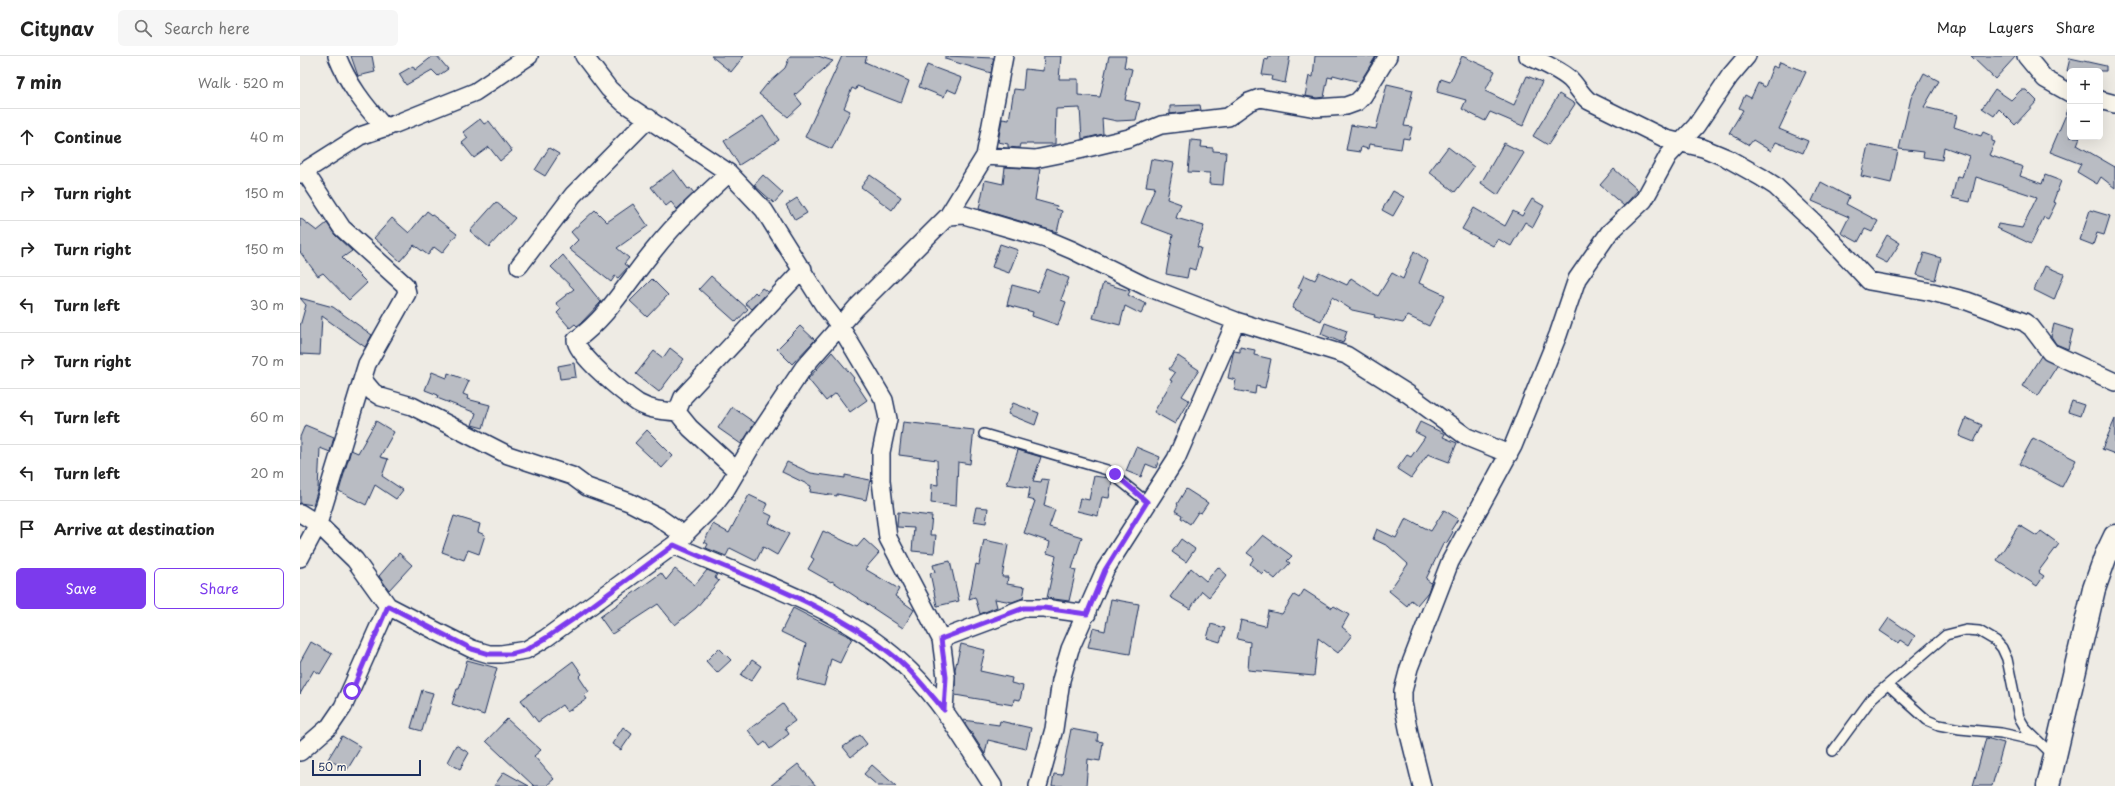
<!DOCTYPE html>
<html lang="en">
<head>
<meta charset="utf-8">
<style>
	body { margin:0; font-family:"Playpen Sans",sans-serif; background:#f6f6f6; color:#222 }
	.controls { position:absolute; right:12px; top:12px; display:grid; overflow:hidden; border-radius:6px; box-shadow:0 4px 16px #0002 }
	.controls button { width:36px; height:36px; display:grid; place-items:center; padding:0; border:0; border-bottom:1px solid #e0e0e0; background:#fff; color:#222; font:20px sans-serif }
	.scale { position:absolute; left:12px; bottom:10px; width:109px; box-sizing:border-box; padding-left:4px; border:2px solid #1b2f5e; border-top:0; font-size:11px; line-height:14px; white-space:nowrap; color:#1b2f5e; -webkit-text-stroke:3px #fbf7ec; paint-order:stroke }
	.stop { position:absolute; width:12px; height:12px; margin:-9px; border:3px solid #7c3aed; border-radius:50%; background:#fff }
	.stop.end { background:#7c3aed; border-color:#fff; box-shadow:0 1px 4px #0008 }
	.list { margin:0; padding:0; list-style:none }
	h2 { display:flex; justify-content:space-between; align-items:center; height:52px; margin:0; padding:0 16px; font-size:17px }
	h2 small { font-size:13px; font-weight:400; color:#767676 }
	.list li { display:grid; grid-template-columns:26px 1fr auto; gap:12px; align-items:center; box-sizing:border-box; height:56px; padding:0 16px; border-top:1px solid #e0e0e0 }
	.list b { display:block; font-size:15px; white-space:nowrap }
	.list em { font-size:13px; font-style:normal; color:#767676 }
	.actions { display:flex; gap:8px; padding:12px 16px }
	.actions a { flex:1; padding:9px 0; border:1px solid #7c3aed; border-radius:6px; text-align:center; font-size:14px; color:#7c3aed }
	.actions .main { background:#7c3aed; color:#fff }
	.icon { flex:none; width:22px; height:22px; fill:none; stroke:currentColor; stroke-width:2; stroke-linecap:round; stroke-linejoin:round }
	.map { position:relative; flex:none; width:1815px; height:730px; overflow:hidden }
	header { display:flex; align-items:center; gap:24px; box-sizing:border-box; height:56px; padding:0 20px; background:#fff; border-bottom:1px solid #e0e0e0 }
	header strong { font-size:19px }
	nav { display:flex; gap:22px; margin-inline-start:auto; font-size:14px }
	.search { width:280px; height:36px; background:#f6f6f6; display:flex; align-items:center; gap:10px; box-sizing:border-box; padding:0 14px; border-radius:6px; color:#767676; font-size:15px }
	main { display:flex }
	aside { flex:1; background:#fff }
	.map>svg:first-child { display:block }
	.building { fill:#b9bcc3; stroke:#1b2f5e }
	.lines { fill:none; stroke-linecap:round; stroke-linejoin:round }
	.lane-casing { stroke:#1b2f5e; stroke-width:12 }
	.street-casing { stroke:#1b2f5e; stroke-width:20 }
	.secondary-casing { stroke:#1b2f5e; stroke-width:25 }
	.lane { stroke:#fbf7ec; stroke-width:9 }
	.street { stroke:#fbf7ec; stroke-width:17 }
	.secondary { stroke:#fbf7ec; stroke-width:22 }
	.route { stroke:#7c3aed; stroke-width:5 }
</style>
</head>
<body>
<header>
<strong>Citynav</strong>
<div class="search"><svg class="icon" aria-label="search" viewBox="0 0 24 24"><circle cx="10" cy="10" r="6"/><path d="M15 15l6 6"/></svg>Search here</div>
<nav><a>Map</a><a>Layers</a><a>Share</a></nav>
</header>
<main>
<aside>
<h2>7 min<small>Walk · 520 m</small></h2>
<ul class="list">
<li><svg class="icon" aria-label="ahead" viewBox="0 0 24 24"><path d="M12 20V5M6 11l6-6 6 6"/></svg><div><b>Continue</b></div><em>40 m</em></li>
<li><svg class="icon" aria-label="right" viewBox="0 0 24 24"><path d="M7 20v-9h11M14 6l5 5-5 5"/></svg><div><b>Turn right</b></div><em>150 m</em></li>
<li><svg class="icon" aria-label="right" viewBox="0 0 24 24"><path d="M7 20v-9h11M14 6l5 5-5 5"/></svg><div><b>Turn right</b></div><em>150 m</em></li>
<li><svg class="icon" aria-label="left" viewBox="0 0 24 24"><path d="M17 20v-9H6M10 6l-5 5 5 5"/></svg><div><b>Turn left</b></div><em>30 m</em></li>
<li><svg class="icon" aria-label="right" viewBox="0 0 24 24"><path d="M7 20v-9h11M14 6l5 5-5 5"/></svg><div><b>Turn right</b></div><em>70 m</em></li>
<li><svg class="icon" aria-label="left" viewBox="0 0 24 24"><path d="M17 20v-9H6M10 6l-5 5 5 5"/></svg><div><b>Turn left</b></div><em>60 m</em></li>
<li><svg class="icon" aria-label="left" viewBox="0 0 24 24"><path d="M17 20v-9H6M10 6l-5 5 5 5"/></svg><div><b>Turn left</b></div><em>20 m</em></li>
<li><svg class="icon" aria-label="arrive" viewBox="0 0 24 24"><path d="M6 21V4h12l-3 4 3 4H6"/></svg><div><b>Arrive at destination</b></div></li>
</ul>
<div class="actions"><a class="main">Save</a><a>Share</a></div>
</aside>
<div class="map">
<svg width="1815" height="730" viewBox="0 0 1815 730">
	<rect width="100%" height="100%" fill="#eeebe4"/>
	<filter id="ink" filterUnits="userSpaceOnUse"><feTurbulence type="fractalNoise" baseFrequency=".025" numOctaves="2"/><feDisplacementMap in="SourceGraphic" scale="8" xChannelSelector="R" yChannelSelector="G"/><feConvolveMatrix kernelMatrix="1 2 1 2 8 2 1 2 1" color-interpolation-filters="sRGB"/></filter>
	<g filter="url(#ink)">
		<path class="building" d="M51,0H72L75,16L58,20Z
			M133,0H137L148,13L138,20L132,14L106,29L99,18L113,10L115,14Z
			M411,0H444L431,16Z
			M490,0H518L533,5L495,39L502,48L488,61L459,38L467,28L485,12Z
			M542,0H567L565,6L609,25L601,47L557,30L556,34L552,32L544,52L550,55L532,93L505,81Z
			M645,0L694,2L691,17L645,3Z
			M744,0H761L759,23H778V39L800,41L809,0H826L824,11L832,13L825,44L840,47L836,64L817,65L802,62L803,78L782,83L780,52L756,53L755,88H720L719,92L708,91V88L698,86L702,63L709,64L714,33L723,34L725,13L743,15Z
			M969,0H990L985,27L971,24L972,20L962,19L965,3L968,4Z
			M1015,0H1076L1060,26L1033,19L1032,22L1028,21L1024,41L1017,42L1005,40L1009,20L1013,21Z
			M1162,0L1195,15L1185,35L1214,49L1227,20L1242,26L1223,70L1190,56L1185,65L1162,53L1166,44L1137,36L1141,23L1150,26Z
			M1671,0H1716L1695,23Z
			M1770,2L1806,10V15H1767Z
			M1480,6L1506,16L1479,73L1508,85L1503,97L1476,86L1471,95L1453,84L1449,89L1429,77L1443,54L1439,52L1445,39L1451,42L1458,27L1465,31L1473,10L1477,12Z
			M627,9L662,22L656,37L647,33L644,41L619,31Z
			M1624,17L1639,25L1624,51L1657,59L1654,71L1681,80L1683,76L1692,80V85L1695,86L1689,99L1723,111L1720,120L1742,128L1745,119L1761,125L1753,146L1756,147L1748,163L1744,161L1731,188L1697,172L1698,168L1722,172L1737,141L1676,121L1670,146L1652,142L1657,120L1662,121L1669,100L1644,91L1642,104L1623,101L1624,96L1599,93L1611,42Z
			M1087,28L1113,34L1104,70L1112,71L1109,83L1103,82L1101,93L1069,88L1068,93L1061,91L1060,96L1046,94L1051,69L1076,73Z
			M1695,33L1711,44L1721,34H1726L1737,45L1715,69L1699,53L1694,60L1682,52Z
			M1259,38L1275,48L1248,89L1233,80Z
			M900,49L901,54L870,58V50Z
			M1770,49V81H1780L1777,89L1815,111V132L1801,121L1797,128L1777,116L1781,108L1750,96Z
			M463,60L479,84L439,109L424,85Z
			M180,63L184,68L189,65L212,95L200,105L189,91L174,102L162,87L168,82L163,76Z
			M891,84L902,85L901,91L913,92V95L926,96L923,129L909,128L910,117L888,116Z
			M1204,87L1224,97L1198,139L1181,127Z
			M1568,89L1598,95L1591,127L1561,120Z
			M1148,91L1174,111L1155,136L1129,116Z
			M249,92L259,98L245,120L235,114Z
			M851,103L874,107L867,143L881,148L876,162L904,170L897,191L901,192L895,214L889,212L887,222L866,218L873,179L841,167L855,131L846,130Z
			M705,111L740,113L735,144L757,150L756,153L762,155L757,176L679,153L685,124L703,128Z
			M1314,113L1338,134L1324,150L1300,129Z
			M374,114L388,133L390,132L394,137L377,153L371,146L366,150L351,131Z
			M463,119L483,137L474,147L454,129Z
			M570,119L601,141L592,154L561,131Z
			M1521,126L1549,141L1546,148L1578,165L1572,176L1565,173L1558,186L1541,177L1549,161L1512,145Z
			M1093,135L1104,141L1093,160L1082,154Z
			M497,142L507,157L495,164L486,149Z
			M1232,143L1244,150L1233,171L1225,166L1211,190L1198,183L1193,190L1162,173L1174,152L1205,170L1213,155L1222,160Z
			M196,146L215,162L189,191L170,175Z
			M333,148L348,170L317,192L329,202L324,208L328,211L318,222L315,220L311,226L269,193L278,184L271,176L295,154L307,166Z
			M1790,154L1810,160L1804,179L1797,177L1793,189L1780,184Z
			M127,155L157,178L142,197L134,191L128,199L114,189L100,205L74,182L92,162L109,177Z
			M0,162L17,175L27,167L35,179L52,195L42,202L67,227L49,244L23,217L18,220L0,196Z
			M1587,179L1600,187L1587,207L1575,201Z
			M700,188L718,194L709,217L692,211Z
			M1114,195L1128,205L1119,227L1145,239L1129,270L1108,260L1103,267L1074,261L1075,259L1052,254L1032,241L1021,265L992,252L1002,233L998,232L1004,219L1015,224L1019,216L1047,229L1051,222L1078,240L1092,217L1103,223Z
			M1624,197L1641,202L1635,224L1617,219Z
			M263,199L301,246L281,267L277,270L275,268L270,272L257,257L261,253L256,247L274,233L251,211Z
			M1745,210L1764,218L1754,244L1734,234Z
			M747,213L769,222L761,244L766,246L758,269L732,260L733,256L707,249L712,229L738,236Z
			M411,220L448,253L436,266L399,233Z
			M352,223L368,239L347,261L330,245Z
			M803,227L830,235L828,239L846,248L841,258L825,250L820,269L793,262Z
			M462,232L468,236L452,253L445,247L455,236L457,238Z
			M0,242L33,251L72,279L65,291L22,260L20,299L0,298V270L6,249Z
			M1025,267L1047,275L1043,287L1021,278Z
			M1754,268L1773,274L1768,293L1756,288L1751,280Z
			M500,270L515,284L492,308L477,293Z
			M940,291L955,294L954,299L971,303L965,332L956,330L955,338L934,334L936,324L928,322L933,298L934,295L940,296Z
			M370,292L384,303L359,336L336,318L354,295L363,302Z
			M532,296L554,322L553,323L567,344L550,356L536,337L526,345L508,323Z
			M878,300L899,314L882,340L889,344L875,368L854,356L872,325L870,324L875,317L869,313Z
			M1741,300L1757,310L1738,340L1722,330Z
			M274,307L276,321L260,323L258,310Z
			M132,316L147,322L148,317L169,325L163,338L168,340L167,343L190,349L183,372L172,369L176,357L137,342L138,339L125,334Z
			M1772,345L1784,349L1780,360L1768,356Z
			M713,347L739,357L735,369L708,358Z
			M432,351L455,367L441,388L418,372Z
			M1666,362L1682,369L1674,386L1659,380Z
			M1815,363V398L1802,393Z
			M76,365L94,376L80,401L88,403L82,420L103,434L96,443L75,429L66,449L39,435L51,394L58,397Z
			M603,366L674,374L670,408L658,406L656,450L631,447L632,428L638,429L637,404L599,399Z
			M1120,366L1145,378L1143,381L1157,387L1149,406L1128,398L1111,422L1097,413L1107,399L1111,401L1125,381L1115,376Z
			M5,369L34,381L30,396L20,392L18,433L13,449L0,447V381Z
			M347,374L373,400L362,412L335,387Z
			M1733,382L1776,404L1762,431L1719,408Z
			M836,391L860,401L856,412L846,408L841,421L826,415Z
			M718,394L741,401L733,425L741,426L742,423L749,424L744,450L755,454L749,471L782,481L772,513L776,514L769,545L747,542L756,500L747,497L750,486L724,477L735,445L728,443L730,432L707,428Z
			M487,406L511,417L545,422V419L570,424L566,444L537,438V440L510,436L511,430L482,416Z
			M794,420L808,422L812,425L809,442L802,441L798,460L777,455L780,442L789,444Z
			M886,433L908,447L901,457L898,456L890,468L881,462L882,459L875,455L878,449L877,448Z
			M449,439L468,448L464,456L472,460L469,467L489,478L477,499L463,491L456,505L430,492L426,500L406,492L408,488L404,486L413,468L429,477Z
			M676,451L688,452L686,467L673,465Z
			M1144,454L1158,463L1151,474L1153,476L1146,488L1144,486L1126,523L1131,527L1128,536L1117,549L1111,544L1107,550L1089,535L1108,508L1088,490L1073,483L1077,473L1096,482L1106,462L1131,475Z
			M598,456L632,460L630,479H636L634,497L612,495L614,472L597,471Z
			M154,460L180,468L178,476L185,479L179,498L168,494L164,504L142,496Z
			M1719,469L1737,480L1741,475L1759,488L1738,516L1744,520L1737,530L1697,504Z
			M523,475L557,491L564,483L579,497L565,513L599,533L595,540L614,554L603,572L532,525L531,526L508,513L514,503L511,501Z
			M963,479L992,500L987,505L990,507L975,523L965,515L962,518L950,508L954,502L947,497Z
			M881,483L895,493L886,506L872,496Z
			M684,484L708,489L702,521H708L707,528L725,531L723,542L712,546L695,543L697,551L680,558L675,541L669,543L676,508L679,509Z
			M99,497L112,509L89,534L79,520Z
			M650,505L659,545L637,550L630,517L635,516L633,509Z
			M918,511L927,519L909,541L902,535L890,553L870,541L891,512L906,525Z
			M375,513L395,529L407,514L417,518L415,522L419,525L396,552L375,569L358,548L312,578L300,561L361,517L366,524Z
			M1004,534L1032,552L1034,550L1049,559L1042,571L1052,579L1038,597L1018,582L1014,620L948,614L950,586L937,583L941,564L965,570L968,555L982,558L994,539L999,542Z
			M811,543L839,548L830,598L788,591L793,572L805,575Z
			M493,552L552,582L540,607L531,603L524,630L497,623L506,588L481,576Z
			M1589,562L1615,580L1609,590L1600,584L1598,587L1580,575Z
			M911,568L925,572L920,586L907,582Z
			M11,586L32,598L20,618L14,614L0,638V606Z
			M661,588L685,594L680,615L712,622L711,627L723,630L720,644L714,643L713,649L655,639V613Z
			M419,592L431,604L417,617L406,605Z
			M167,604L197,612L184,659L152,648L157,633H159Z
			M452,604L461,610L451,625L441,619Z
			M273,605L282,618L279,621L289,636L284,639L287,643L267,656L262,649L238,666L221,644Z
			M122,634L133,637L122,675L111,672Z
			M483,648L495,665L485,672L489,678L470,693L465,686L460,690L448,674Z
			M207,663L241,694L234,700L254,723L246,730H234L186,685Z
			M663,664L699,669L700,665L731,672L726,693L688,684L685,698Z
			M323,671L332,678L321,694L312,688Z
			M771,673L798,678L797,685L803,686L800,705L788,703L786,730H752L754,718L762,719Z
			M560,679L567,688L551,701L543,691Z
			M42,680L61,691L47,714L28,703Z
			M1686,682L1704,687L1692,730H1673Z
			M156,689L169,697L160,713L147,706Z
			M498,708L516,730H470Z
			M572,709L596,730H578L564,718Z
			M204,716L229,730H194Z"/>
		<g class="lines">
			<g class="lane-casing">
				<path id="lane" d="M684,378L807,414L847,446
					M1588,629L1627,664L1639,669L1660,673L1701,677L1738,685
					M1533,695L1572,642L1646,579L1666,574L1679,575L1696,585L1702,592L1707,603L1719,661L1726,673L1754,700"/>
			</g>
			<g class="street-casing">
				<path id="street" d="M37,0C48,28 64,49 85,72
					M284,0L309,33L324,47L429,117L464,154L523,248L540,270L584,344L588,363L581,396V425L588,482L641,583L646,621L644,654
					M1228,0C1242,6 1258,13 1270,23C1277,30 1281,39 1289,45L1366,83L1403,92L1427,102L1461,121L1475,130L1519,171L1569,225L1632,236L1667,245L1724,266L1731,271L1750,296L1815,326
					M1726,0L1745,23L1770,37
					M1800,44L1815,48
					M685,100L735,103L779,94L829,82L861,69L928,61L949,46L960,42L1016,52L1046,50L1057,46L1063,40L1088,0
					M0,118L60,80L95,68L175,36L229,0
					M648,160L664,159L746,183L772,194L845,230L936,265L1046,299L1108,338L1167,381L1209,398
					M219,210L273,139L349,62
					M63,324L73,336L81,341L112,350L208,399L272,420L287,431L329,446L358,461L385,480
					M377,356C363,355 350,354 338,347C325,338 276,299 276,284C309,260 328,225 354,194C376,166 403,141 429,117
					M436,414L390,372L377,356L383,341L503,213
					M0,457L18,468L55,504L88,550L142,578L172,593L189,598H201L226,594L246,582L374,489L415,448L425,435L457,381L504,311L556,252L648,160L685,100L704,0
					M374,489C454,526 546,551 610,615C644,648 667,690 693,730
					M0,502L18,468L67,308L107,237L105,229L42,172L5,116
					M641,583L724,552H744L787,558
					M0,696L30,670L43,651L88,550
					M738,730L754,673L761,624L770,593L805,514L876,403L936,265
					M1122,730L1110,682L1103,647V635L1109,612L1150,506L1213,390L1258,279L1277,223L1309,177L1344,144L1368,100L1396,70L1430,20L1447,0"/>
			</g>
			<g class="secondary-casing">
				<path id="secondary" d="M1748,730L1794,533L1806,499L1815,480"/>
			</g>
			<use href="#lane" class="lane"/>
			<use href="#street" class="street"/>
			<use href="#secondary" class="secondary"/>
		</g>
	</g>
	<g class="lines" filter="url(#ink)">
		<path class="route" d="M52,635L88,550L172,593L189,598H211L226,594L246,582L281,558L374,489C447,522 526,546 590,597C611,613 627,634 644,654L646,621L641,583L724,552H744L787,558L805,514L847,446L815,418"/>
	</g>
</svg>
<div class="controls">
<button>+</button>
<button>−</button>
</div>
<div class="scale">50 m</div>
<div class="stop" style="left:52px;top:635px"></div>
<div class="stop end" style="left:815px;top:418px"></div>
</div>
</main>
</body>
</html>
